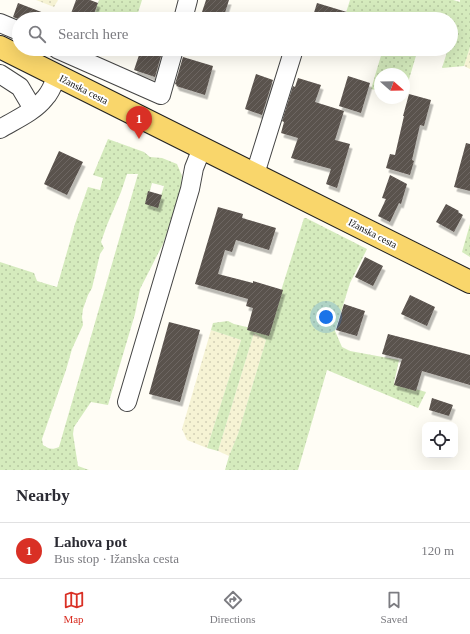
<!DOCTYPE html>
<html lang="en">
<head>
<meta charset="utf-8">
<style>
	body { margin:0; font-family:"Times New Roman",serif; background:#f2f2f3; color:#2b2b33 }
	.controls { position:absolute; right:12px; bottom:12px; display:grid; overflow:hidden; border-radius:8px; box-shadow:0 4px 16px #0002 }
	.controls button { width:36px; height:36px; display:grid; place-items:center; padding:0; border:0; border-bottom:1px solid #e1e1e2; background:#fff; color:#2b2b33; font:20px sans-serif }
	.compass { position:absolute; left:374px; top:68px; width:36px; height:36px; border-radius:50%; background:#fff; box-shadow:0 4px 16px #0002; rotate:110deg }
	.you { position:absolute; left:326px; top:317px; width:14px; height:14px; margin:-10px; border:3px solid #fff; border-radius:50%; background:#1a73e8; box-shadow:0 0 0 6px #1a73e833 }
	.badge { display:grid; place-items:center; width:26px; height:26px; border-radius:50%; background:#d93025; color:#fff; font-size:13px; font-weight:700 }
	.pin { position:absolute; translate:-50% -33px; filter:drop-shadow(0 1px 2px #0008) }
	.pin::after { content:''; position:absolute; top:21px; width:14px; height:12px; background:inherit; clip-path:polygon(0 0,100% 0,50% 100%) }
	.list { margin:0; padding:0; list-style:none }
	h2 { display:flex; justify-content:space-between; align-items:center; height:52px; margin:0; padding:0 16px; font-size:17px }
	h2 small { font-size:13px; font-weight:400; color:#7c7c81 }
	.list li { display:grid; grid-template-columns:26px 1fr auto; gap:12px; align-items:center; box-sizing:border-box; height:56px; padding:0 16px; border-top:1px solid #e1e1e2 }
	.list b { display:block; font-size:15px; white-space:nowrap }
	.list p { margin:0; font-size:13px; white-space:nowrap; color:#7c7c81 }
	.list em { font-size:13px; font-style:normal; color:#7c7c81 }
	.icon { flex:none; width:22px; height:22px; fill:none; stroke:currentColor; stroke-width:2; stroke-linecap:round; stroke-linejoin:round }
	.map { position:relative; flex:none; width:470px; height:470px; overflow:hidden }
	.search { position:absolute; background:#fff; box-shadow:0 4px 16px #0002; left:12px; right:12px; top:12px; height:44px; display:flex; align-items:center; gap:10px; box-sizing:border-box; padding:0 14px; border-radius:22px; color:#7c7c81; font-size:15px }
	.sheet { height:108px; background:#fff }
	nav { display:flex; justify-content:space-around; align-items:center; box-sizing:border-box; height:56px; border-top:1px solid #e1e1e2; background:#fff; font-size:11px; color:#7c7c81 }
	nav a { display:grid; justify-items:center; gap:2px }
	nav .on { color:#d93025 }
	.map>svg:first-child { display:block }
	.farmland { fill:url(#farmland-dots) }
	.grass { fill:url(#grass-dots); fill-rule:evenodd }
	.building { fill:url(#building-hatch); filter:url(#shadow) }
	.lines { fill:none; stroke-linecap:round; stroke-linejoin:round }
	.minor-casing { stroke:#444; stroke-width:20 }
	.major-casing { stroke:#222; stroke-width:24 }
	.minor { stroke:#fff; stroke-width:18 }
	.major { stroke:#f9d66b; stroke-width:22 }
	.labels { text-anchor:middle; stroke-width:4; stroke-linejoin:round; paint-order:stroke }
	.street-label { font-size:10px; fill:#111; stroke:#fff }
</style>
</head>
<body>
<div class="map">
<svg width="470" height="470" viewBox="0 0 470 470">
	<defs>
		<pattern id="farmland-dots" width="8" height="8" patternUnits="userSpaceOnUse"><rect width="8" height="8" fill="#f6f3d4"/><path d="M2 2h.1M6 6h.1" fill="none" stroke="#d2cfb5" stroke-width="1.8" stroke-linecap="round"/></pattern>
		<pattern id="grass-dots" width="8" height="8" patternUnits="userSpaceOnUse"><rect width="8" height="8" fill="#d5ebbd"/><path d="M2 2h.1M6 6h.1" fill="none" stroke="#b6c8a1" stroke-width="1.8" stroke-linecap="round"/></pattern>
		<pattern id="building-hatch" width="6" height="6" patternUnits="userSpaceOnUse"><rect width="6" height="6" fill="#5a524d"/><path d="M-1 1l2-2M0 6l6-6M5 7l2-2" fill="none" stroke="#6d6662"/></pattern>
		<filter id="shadow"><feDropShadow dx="2.5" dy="4.5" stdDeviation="0" flood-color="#0004"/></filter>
	</defs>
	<rect width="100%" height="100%" fill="#fffdf5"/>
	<path class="farmland" d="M36,0H58L54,7Z
		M470,47V69L464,66Z
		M211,330L241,340L207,448L187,440L182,429Z
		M254,333L266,340L238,434L229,456L218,451Z"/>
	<path class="grass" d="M99,0H142L136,19H93Z
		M350,0H453L460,2V0H470V47L464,66L442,68L448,49H451V19H344Z
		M383,49H418L404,96V74H380V91L371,89Z
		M108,139L144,152L150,157L162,158L177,164L182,176L180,192L174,212L163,244L140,289L135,314L108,405L91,402L74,427L73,434L78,466L89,470H0V262L34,273L37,281L57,287L75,224L88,187L100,190L103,178L93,175ZM127,174H138L59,447C52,450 49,449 43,445L42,439L66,370L72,349L83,325L82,317L83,309L88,295L92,288L100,254L104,248L101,242L107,225L121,192ZM152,183L164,186L159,202L148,198Z
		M304,218H306L367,249L350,283L335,331L342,347L350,351L399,360L394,383L426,392L418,408L327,370L298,470H225L229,456L238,434L266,340L254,333L218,451L207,448L241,340L211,330L213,323L228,321L234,324L268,332Z
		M470,224V257L462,252Z"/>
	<path class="building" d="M76,0H90L98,3L92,19H69Z
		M206,0H229L223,19H215L201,15Z
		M18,3L57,18L56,19H18L13,17Z
		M317,3L360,16V19H312Z
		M141,49H163L155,77L134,70Z
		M183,57L213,66L205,95L176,86L177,85L175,84Z
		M256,74L273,80L262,115L245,109Z
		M348,76L370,83L361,113L339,106Z
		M298,78L321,85L315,102L344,111L335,140L350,144L337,188L326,184L331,169L291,158L298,138L281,133L284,122L282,121L293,86L295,87Z
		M409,94L431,100L424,126L420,125L412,160L414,161L410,175L386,168L390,154L395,155L404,116H403Z
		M466,143L470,144V191L454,187Z
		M59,151L83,162L67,195L44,184Z
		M390,175L407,184L401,204L399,203L390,222L378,216L386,199L382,198Z
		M148,191L162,195L158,208L145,204Z
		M446,204L459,211L458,212L463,215L454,232L436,222Z
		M218,207L243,214L242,218L276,228L269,250L236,240L232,252L225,250L218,274L253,283V281L283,290L269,336L247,330L253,308L246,306L248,299L195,284Z
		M365,257L383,266L373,286L355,277Z
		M410,295L435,307L427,326L401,314Z
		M344,304L365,311L357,336L336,330Z
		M169,322L200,330L180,402L149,394Z
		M388,334L470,355V385L422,371L416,391L394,385L402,359L382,354Z
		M432,398L453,405L449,416L429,410Z"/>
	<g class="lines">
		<g class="minor-casing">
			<path id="minor" d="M183,19L188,0
				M0,23L19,31
				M57,49L161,95L174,49
				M0,74L20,87L33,109
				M0,129C15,120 34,112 45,98C51,92 54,83 57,75
				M255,174L293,52
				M127,402L190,189L194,168L202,148"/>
		</g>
		<g class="major-casing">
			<path id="major" d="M0,47L470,282"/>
		</g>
		<use href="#minor" class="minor"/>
		<use href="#major" class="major"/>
	</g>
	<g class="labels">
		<g class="street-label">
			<text transform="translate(84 89) rotate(27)" y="4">Ižanska cesta</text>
			<text transform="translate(373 233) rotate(27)" y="4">Ižanska cesta</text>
		</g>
	</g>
</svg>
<div class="controls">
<button><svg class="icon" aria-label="locate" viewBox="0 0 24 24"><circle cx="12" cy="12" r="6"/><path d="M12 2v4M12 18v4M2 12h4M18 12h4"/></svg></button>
</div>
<svg class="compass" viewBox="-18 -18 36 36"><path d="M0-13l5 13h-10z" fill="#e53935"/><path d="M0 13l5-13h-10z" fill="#7c7c81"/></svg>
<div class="you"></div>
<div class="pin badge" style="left:139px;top:139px">1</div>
<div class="search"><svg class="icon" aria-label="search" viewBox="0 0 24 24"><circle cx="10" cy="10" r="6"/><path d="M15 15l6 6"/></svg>Search here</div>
</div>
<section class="sheet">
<h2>Nearby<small></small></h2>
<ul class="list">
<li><span class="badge">1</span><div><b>Lahova pot</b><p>Bus stop · Ižanska cesta</p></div><em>120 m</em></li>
</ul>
</section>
<nav>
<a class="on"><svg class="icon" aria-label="map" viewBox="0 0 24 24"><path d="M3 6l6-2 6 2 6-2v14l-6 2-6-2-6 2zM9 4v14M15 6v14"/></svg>Map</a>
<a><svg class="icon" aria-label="directions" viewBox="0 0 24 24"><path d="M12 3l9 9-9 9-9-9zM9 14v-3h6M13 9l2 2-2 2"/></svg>Directions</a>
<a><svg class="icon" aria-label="saved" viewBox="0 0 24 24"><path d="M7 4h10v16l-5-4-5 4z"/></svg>Saved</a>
</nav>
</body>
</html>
